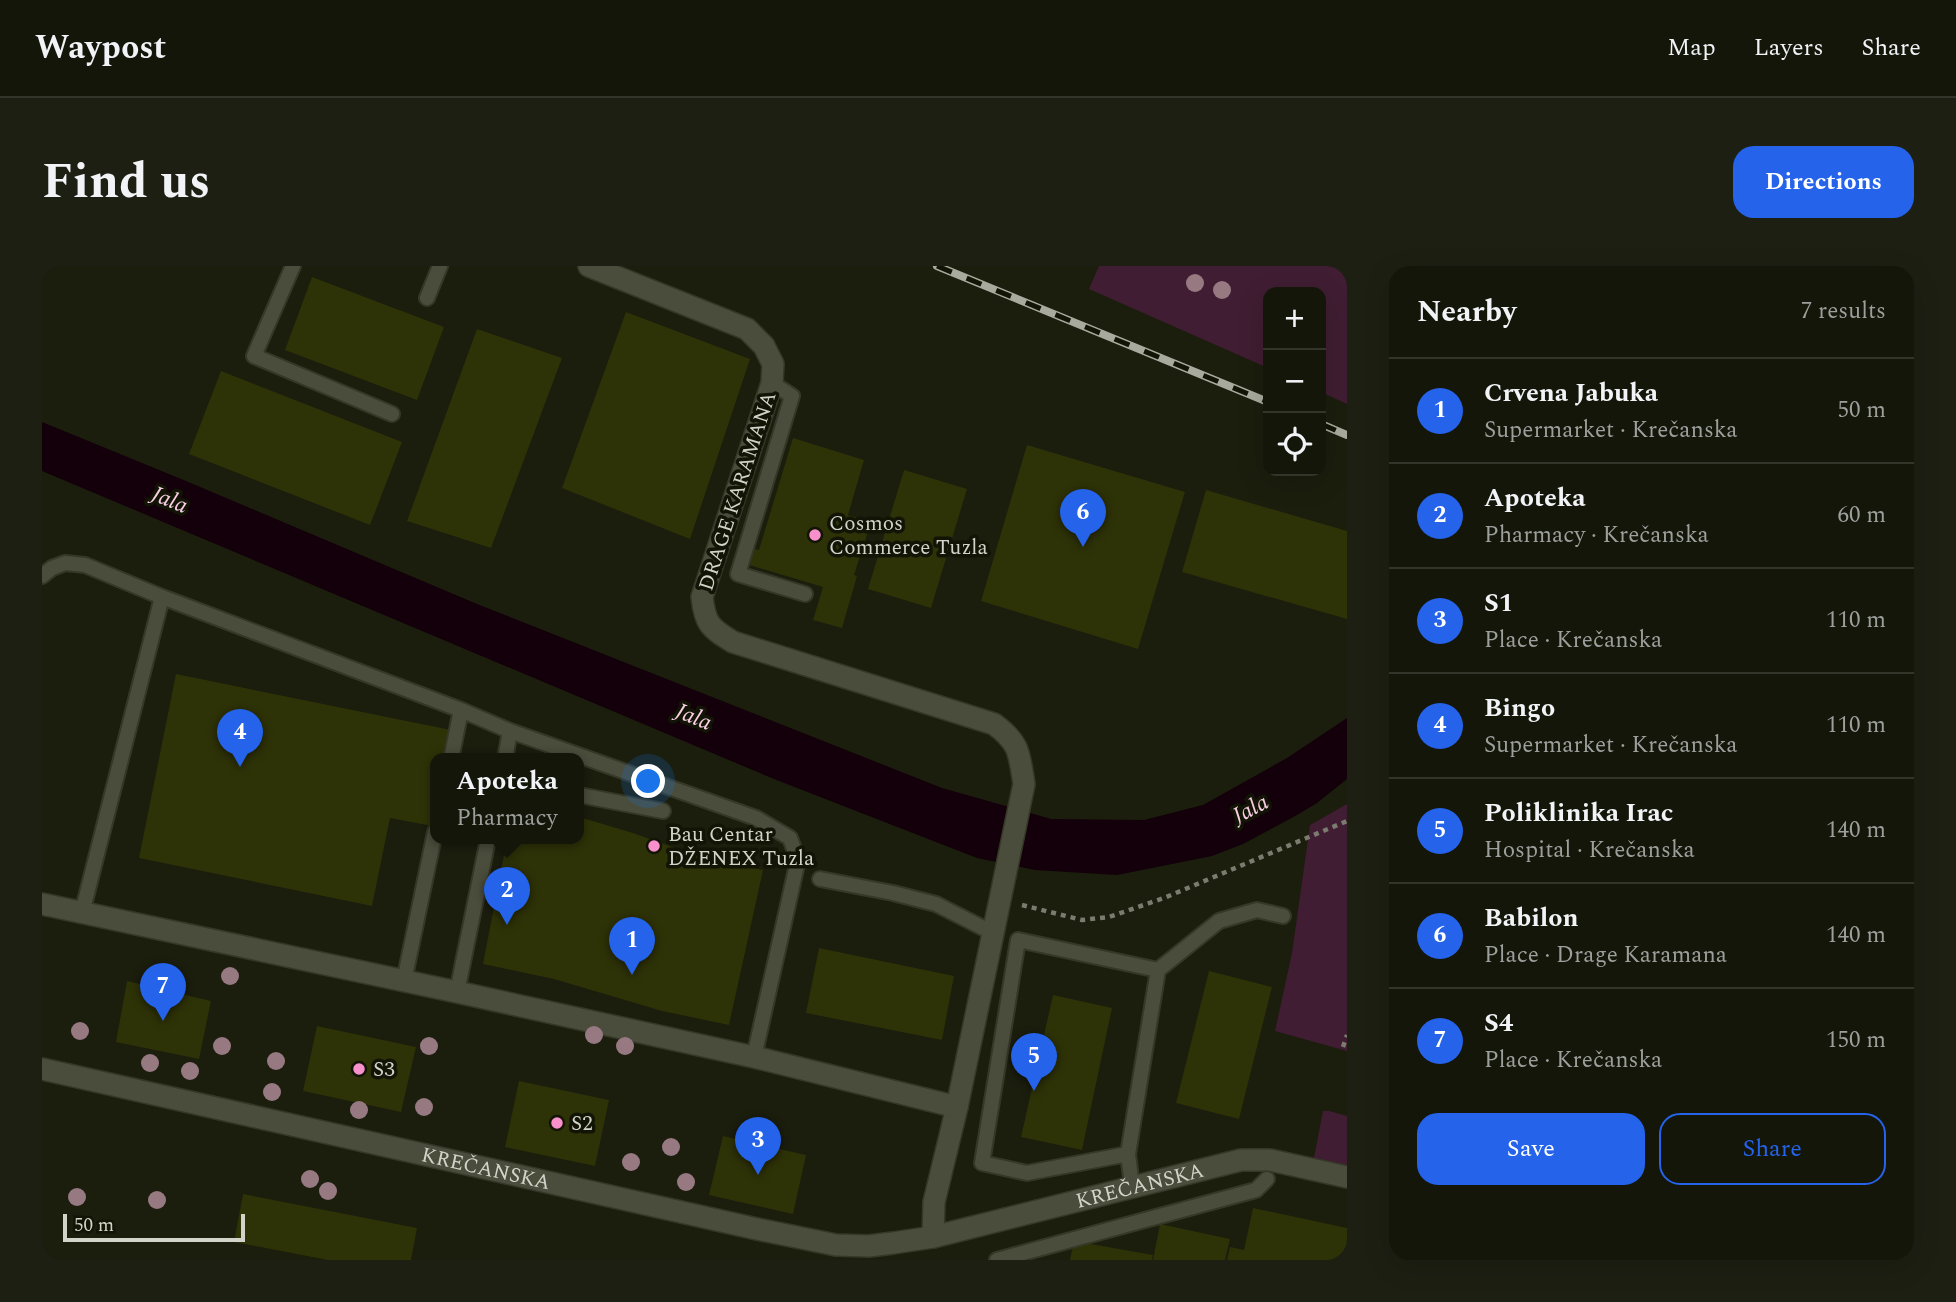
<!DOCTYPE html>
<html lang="en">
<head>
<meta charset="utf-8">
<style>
	body { margin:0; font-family:Spectral,serif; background:#1d1f13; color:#f1f3f6 }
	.controls { position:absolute; right:21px; top:21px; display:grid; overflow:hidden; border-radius:14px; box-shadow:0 7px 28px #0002 }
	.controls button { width:63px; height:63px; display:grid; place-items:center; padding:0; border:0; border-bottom:2px solid #33352b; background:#14160a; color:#f1f3f6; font:35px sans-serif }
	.scale { position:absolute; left:21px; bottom:18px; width:182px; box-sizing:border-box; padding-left:7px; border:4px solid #d2d4c9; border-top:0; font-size:19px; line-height:24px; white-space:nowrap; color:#d2d4c9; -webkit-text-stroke:5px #121405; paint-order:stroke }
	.you { position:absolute; left:607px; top:516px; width:24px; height:24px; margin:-18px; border:5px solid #fff; border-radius:50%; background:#1a73e8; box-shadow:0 0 0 10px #1a73e833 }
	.badge { display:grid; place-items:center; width:46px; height:46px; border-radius:50%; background:#2563eb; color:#fff; font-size:23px; font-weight:700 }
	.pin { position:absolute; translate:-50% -58px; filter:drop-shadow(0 2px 4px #0008) }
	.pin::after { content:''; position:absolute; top:37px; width:24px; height:21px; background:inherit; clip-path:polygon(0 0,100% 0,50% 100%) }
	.popup { position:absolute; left:388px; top:487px; width:154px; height:91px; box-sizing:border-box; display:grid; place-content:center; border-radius:14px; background:#14160a; filter:drop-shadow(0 2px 5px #0005); font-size:23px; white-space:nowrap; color:#9d9f9c }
	.popup b { font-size:26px; color:#f1f3f6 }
	.popup::after { content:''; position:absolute; left:50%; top:100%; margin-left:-14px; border:14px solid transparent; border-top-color:#14160a }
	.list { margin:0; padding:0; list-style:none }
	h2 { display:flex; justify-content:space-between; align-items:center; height:91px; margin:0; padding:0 28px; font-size:30px }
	h2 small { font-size:23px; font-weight:400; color:#9d9f9c }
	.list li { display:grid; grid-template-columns:46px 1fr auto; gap:21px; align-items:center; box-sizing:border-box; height:105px; padding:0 28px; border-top:2px solid #33352b }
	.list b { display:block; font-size:26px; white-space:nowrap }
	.list p { margin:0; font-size:23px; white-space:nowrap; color:#9d9f9c }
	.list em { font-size:23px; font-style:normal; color:#9d9f9c }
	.actions { display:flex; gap:14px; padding:21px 28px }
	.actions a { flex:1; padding:16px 0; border:2px solid #2563eb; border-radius:21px; text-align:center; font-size:24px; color:#2563eb }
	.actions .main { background:#2563eb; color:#fff }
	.icon { flex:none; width:38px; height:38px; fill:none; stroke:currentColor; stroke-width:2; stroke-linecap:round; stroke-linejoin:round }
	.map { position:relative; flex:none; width:1305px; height:994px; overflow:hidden; border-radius:21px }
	header { display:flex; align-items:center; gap:42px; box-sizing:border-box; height:98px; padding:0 35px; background:#14160a; border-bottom:2px solid #33352b }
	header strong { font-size:33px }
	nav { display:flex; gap:38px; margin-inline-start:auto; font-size:24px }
	.intro { display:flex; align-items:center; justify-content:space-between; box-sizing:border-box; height:168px; padding:0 42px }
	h1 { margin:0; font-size:49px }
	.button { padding:18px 32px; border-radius:21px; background:#2563eb; color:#fff; font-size:24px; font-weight:700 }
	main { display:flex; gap:42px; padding:0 42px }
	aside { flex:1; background:#14160a; border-radius:21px; box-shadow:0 7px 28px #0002 }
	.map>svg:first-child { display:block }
	.green { fill:#401d32 }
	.water { fill:#13000a }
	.building { fill:#2e3207 }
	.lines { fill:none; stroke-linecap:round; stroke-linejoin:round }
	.lane-casing { stroke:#353727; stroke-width:18 }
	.street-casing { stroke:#353727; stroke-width:24 }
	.path { stroke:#7a7c6f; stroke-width:4.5; stroke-dasharray:5 5; stroke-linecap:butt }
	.lane { stroke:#4a4d3b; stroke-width:14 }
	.street { stroke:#4a4d3b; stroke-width:21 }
	.rail-casing { stroke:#a8aa9e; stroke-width:8 }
	.rail { stroke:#121405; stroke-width:5; stroke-dasharray:16; stroke-linecap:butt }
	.tree { fill:#977982 }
	.poi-dot { fill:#f890cc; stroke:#121405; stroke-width:2.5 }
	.labels { text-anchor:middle; stroke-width:7; stroke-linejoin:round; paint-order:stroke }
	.street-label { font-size:21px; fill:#d2d4c9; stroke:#121405 }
	.poi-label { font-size:21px; fill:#d2d4c9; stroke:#121405; text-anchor:start }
	.water-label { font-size:23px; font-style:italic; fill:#f9cfe5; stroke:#121405 }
</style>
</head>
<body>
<header>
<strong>Waypost</strong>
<nav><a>Map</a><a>Layers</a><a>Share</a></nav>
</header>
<div class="intro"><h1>Find us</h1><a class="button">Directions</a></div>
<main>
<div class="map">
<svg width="1305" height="994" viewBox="0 0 1305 994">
	<rect width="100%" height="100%" fill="#1b1d0d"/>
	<path class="green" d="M1057,0H1305V138L1279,126V26H1226V102L1047,23Z
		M1305,538V785L1233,765L1250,687L1268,559Z
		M1281,845H1287L1305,850V904L1271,897Z"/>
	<path class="water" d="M0,156L144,215L435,338L900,522L1009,553L1102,554L1161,539L1245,492L1305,452V513L1275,537L1255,549L1201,578L1170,590L1075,609L993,604L935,592L732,513L0,205Z"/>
	<path class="building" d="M270,11L402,61L375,134L243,84Z
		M584,46L708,93L648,273L520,222Z
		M435,63L520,92L449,282L365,255Z
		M179,105L360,176L328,259L147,188Z
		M751,172L822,194L806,249L829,256L812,309L815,310L800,362L771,354L781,321L707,299L712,283L717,284Z
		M985,179L1143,226L1096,383L939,335Z
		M862,204L925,223L889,342L826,323Z
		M1164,224L1305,265V353L1140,306Z
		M134,408L409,464L404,493H393V545L390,560L348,552L330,640L97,592Z
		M537,551L591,567L650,588L721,604L687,759L620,745L512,713L441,698L465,573H537Z
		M777,682L912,710L900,774L764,747Z
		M1167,705L1230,721L1197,853L1134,837Z
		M85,715L169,735L157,793L74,776Z
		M1011,729L1070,742L1040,884L979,871Z
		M275,760L374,781L359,846L261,825Z
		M477,815L567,834L553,900L463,881Z
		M681,870L764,889L751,948L667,929Z
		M201,928L375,962L369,994H286L192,976Z
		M1211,942L1305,962V994H1185L1188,981L1202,984Z
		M1118,958L1188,973L1183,994H1111Z
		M1032,975L1111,989L1110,994H1028Z"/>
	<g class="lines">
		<g class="lane-casing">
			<path id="lane" d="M251,0L212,90L350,148
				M385,32L398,0
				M730,117L750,130L696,308L763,328
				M0,310L10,302L23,297L43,299L120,331L419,444L468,465L714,552L748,572L756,594L712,791
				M409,493L419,444
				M463,493L468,465
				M537,529L621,545
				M778,613L851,627L894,638L951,667
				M40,647L120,331
				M362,715L393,566
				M415,726L446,573
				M1086,888L985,907L940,897L976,674L1116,704
				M1090,920L1086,888L1116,704L1177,655L1215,644L1241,650
				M955,994L1214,924L1225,913"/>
		</g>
		<g class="street-casing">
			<g id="street">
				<path d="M547,0L705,63L722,80L731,98L730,117L660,331C663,358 668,362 691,376L952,458C978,477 977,487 982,518L915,841L892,936L891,971"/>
				<path d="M0,638L415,726L712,791L915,841"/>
				<path id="s1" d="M0,803L715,963L794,979L827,980L851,977L891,971L1199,894H1228L1305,911"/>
			</g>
		</g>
		<path class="path" d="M980,639L1040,654L1067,651L1122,632L1305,555
			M1301,781L1305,769"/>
		<use href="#lane" class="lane"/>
		<use href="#street" class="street"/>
		<g class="rail-casing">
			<path id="rail" d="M895,0L1226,136
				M1279,158L1305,169"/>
		</g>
		<use href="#rail" class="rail"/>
	</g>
	<g class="tree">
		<circle cx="1153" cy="17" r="9"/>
		<circle cx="1180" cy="24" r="9"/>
		<circle cx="188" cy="710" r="9"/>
		<circle cx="38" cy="765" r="9"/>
		<circle cx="552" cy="769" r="9"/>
		<circle cx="180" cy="780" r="9"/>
		<circle cx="387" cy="780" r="9"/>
		<circle cx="583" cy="780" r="9"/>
		<circle cx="234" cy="795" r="9"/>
		<circle cx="108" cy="797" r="9"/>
		<circle cx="148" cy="805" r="9"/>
		<circle cx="230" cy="826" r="9"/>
		<circle cx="382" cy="841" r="9"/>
		<circle cx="317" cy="844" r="9"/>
		<circle cx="629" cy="881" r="9"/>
		<circle cx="589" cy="896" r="9"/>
		<circle cx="268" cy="913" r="9"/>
		<circle cx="644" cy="916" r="9"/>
		<circle cx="286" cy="925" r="9"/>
		<circle cx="35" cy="931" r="9"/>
		<circle cx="115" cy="934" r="9"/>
	</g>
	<g class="poi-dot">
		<circle cx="773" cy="269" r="7"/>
		<circle cx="612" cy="580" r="7"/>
		<circle cx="317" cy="803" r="7"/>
		<circle cx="515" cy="857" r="7"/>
	</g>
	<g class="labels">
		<g class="street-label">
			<text transform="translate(695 225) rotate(-72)" y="7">DRAGE KARAMANA</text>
			<text dy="7" stroke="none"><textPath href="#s1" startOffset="455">KREČANSKA</textPath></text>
			<text dy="7" stroke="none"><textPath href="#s1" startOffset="1124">KREČANSKA</textPath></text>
		</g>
		<g class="poi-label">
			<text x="787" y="264">Cosmos<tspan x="787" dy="24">Commerce Tuzla</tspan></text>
			<text x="626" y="575">Bau Centar<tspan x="626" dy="24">DŽENEX Tuzla</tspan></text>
			<text x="331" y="810">S3</text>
			<text x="529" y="864">S2</text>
		</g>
		<g class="water-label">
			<text transform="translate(128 233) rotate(22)" y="8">Jala</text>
			<text transform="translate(652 450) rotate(22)" y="8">Jala</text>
			<text transform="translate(1208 542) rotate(-28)" y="8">Jala</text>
		</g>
	</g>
</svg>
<div class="controls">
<button>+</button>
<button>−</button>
<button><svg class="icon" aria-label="locate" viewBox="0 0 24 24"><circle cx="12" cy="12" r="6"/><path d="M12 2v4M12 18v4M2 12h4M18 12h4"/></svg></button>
</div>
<div class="scale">50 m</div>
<div class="you"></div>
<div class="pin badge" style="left:590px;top:709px">1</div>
<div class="pin badge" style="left:465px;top:659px">2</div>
<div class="popup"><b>Apoteka</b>Pharmacy</div>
<div class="pin badge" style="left:716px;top:909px">3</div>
<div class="pin badge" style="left:198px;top:501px">4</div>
<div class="pin badge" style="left:992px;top:825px">5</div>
<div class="pin badge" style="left:1041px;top:281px">6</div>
<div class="pin badge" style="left:121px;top:755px">7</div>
</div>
<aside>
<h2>Nearby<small>7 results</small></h2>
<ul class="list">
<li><span class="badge">1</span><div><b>Crvena Jabuka</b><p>Supermarket · Krečanska</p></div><em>50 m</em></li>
<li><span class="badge">2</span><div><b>Apoteka</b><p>Pharmacy · Krečanska</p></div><em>60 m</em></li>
<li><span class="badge">3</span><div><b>S1</b><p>Place · Krečanska</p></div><em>110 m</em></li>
<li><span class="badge">4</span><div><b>Bingo</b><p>Supermarket · Krečanska</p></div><em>110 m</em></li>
<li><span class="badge">5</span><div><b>Poliklinika Irac</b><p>Hospital · Krečanska</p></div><em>140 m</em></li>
<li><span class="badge">6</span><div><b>Babilon</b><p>Place · Drage Karamana</p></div><em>140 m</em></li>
<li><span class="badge">7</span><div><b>S4</b><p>Place · Krečanska</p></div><em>150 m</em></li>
</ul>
<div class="actions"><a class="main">Save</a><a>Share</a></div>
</aside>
</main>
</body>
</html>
